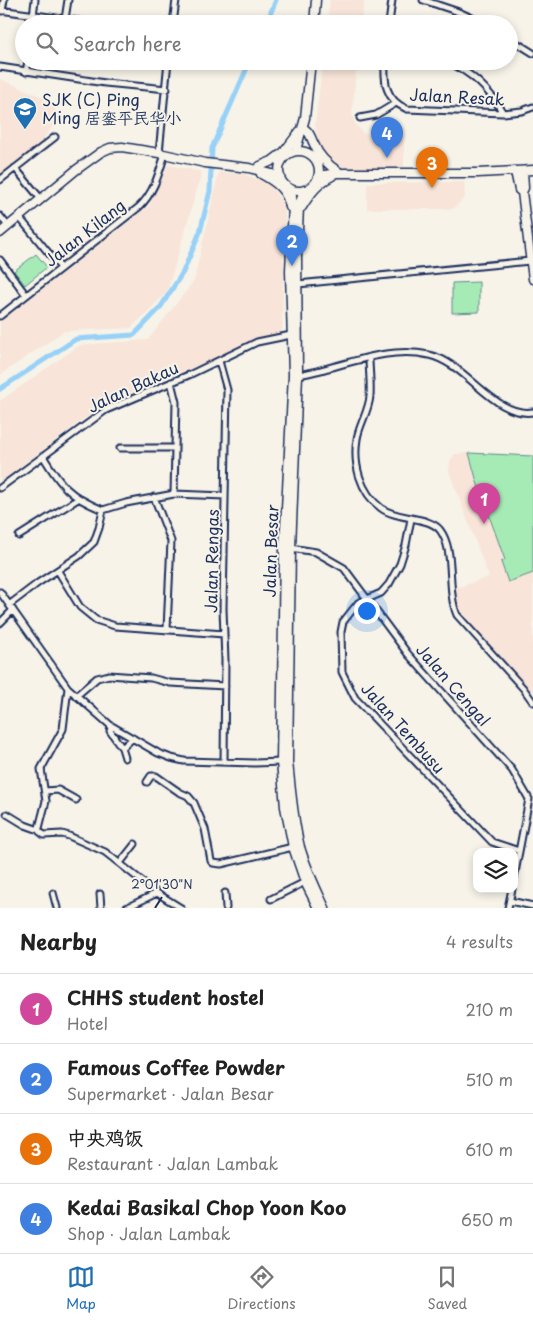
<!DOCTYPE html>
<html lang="en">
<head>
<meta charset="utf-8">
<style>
	body { margin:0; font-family:"Playpen Sans","LXGW WenKai TC",sans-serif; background:#f6f6f6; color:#222 }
	.controls { position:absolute; right:15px; bottom:15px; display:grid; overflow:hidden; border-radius:10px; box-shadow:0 2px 8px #0003 }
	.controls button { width:45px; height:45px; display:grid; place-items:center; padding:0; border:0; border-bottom:1px solid #e0e0e0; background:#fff; color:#222; font:25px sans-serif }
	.you { position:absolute; left:366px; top:610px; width:18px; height:18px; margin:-12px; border:4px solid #fff; border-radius:50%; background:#1a73e8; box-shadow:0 0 0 8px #1a73e833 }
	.badge { display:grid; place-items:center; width:32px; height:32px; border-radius:50%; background:#1f6fb2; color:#fff; font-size:16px; font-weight:700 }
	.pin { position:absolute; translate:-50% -41px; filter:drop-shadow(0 1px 2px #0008) }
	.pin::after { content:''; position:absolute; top:26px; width:18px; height:15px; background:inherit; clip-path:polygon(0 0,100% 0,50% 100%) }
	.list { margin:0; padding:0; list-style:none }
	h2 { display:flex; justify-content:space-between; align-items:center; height:65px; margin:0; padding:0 20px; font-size:21px }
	h2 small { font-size:16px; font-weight:400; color:#767676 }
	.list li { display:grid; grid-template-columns:32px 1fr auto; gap:15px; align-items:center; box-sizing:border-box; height:70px; padding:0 20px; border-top:1px solid #e0e0e0 }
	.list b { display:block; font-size:19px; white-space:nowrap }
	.list p { margin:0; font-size:16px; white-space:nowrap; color:#767676 }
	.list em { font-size:16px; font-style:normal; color:#767676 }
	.icon { flex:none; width:28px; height:28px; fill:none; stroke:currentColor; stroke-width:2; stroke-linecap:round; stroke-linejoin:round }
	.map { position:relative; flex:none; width:533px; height:908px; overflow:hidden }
	.search { position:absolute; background:#fff; box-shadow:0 2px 8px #0003; left:15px; right:15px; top:15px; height:55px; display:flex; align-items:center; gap:12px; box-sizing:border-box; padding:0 18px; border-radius:28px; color:#767676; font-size:19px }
	.sheet { height:345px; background:#fff }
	nav { display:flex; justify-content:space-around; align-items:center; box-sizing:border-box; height:70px; border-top:1px solid #e0e0e0; background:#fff; font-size:14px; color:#767676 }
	nav a { display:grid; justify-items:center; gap:2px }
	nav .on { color:#1f6fb2 }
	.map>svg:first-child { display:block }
	.built { fill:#f8e4d8 }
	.green { fill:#a6eab6; stroke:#608c8a }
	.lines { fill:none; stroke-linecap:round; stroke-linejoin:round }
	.canal { stroke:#97d1f7; stroke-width:5 }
	.street-casing { stroke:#1b2f5e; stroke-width:9 }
	.secondary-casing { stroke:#1b2f5e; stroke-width:11 }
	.street { stroke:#f7f3e8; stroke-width:5 }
	.secondary { stroke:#f7f3e8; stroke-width:8 }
	.ticks { fill:none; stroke:#1b2f5e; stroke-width:2 }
	.labels { text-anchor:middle; stroke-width:4; stroke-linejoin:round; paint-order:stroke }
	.street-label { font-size:16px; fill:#1b2f5e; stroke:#f7f3e8 }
	.poi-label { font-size:16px; fill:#1b2f5e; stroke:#f7f3e8; text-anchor:start }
	.ticks-label { font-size:12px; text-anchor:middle; fill:#1b2f5e; stroke:#f7f3e8; stroke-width:4; stroke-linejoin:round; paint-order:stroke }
</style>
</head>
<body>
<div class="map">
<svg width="533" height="908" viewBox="0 0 533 908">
	<rect width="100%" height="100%" fill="#f7f3e8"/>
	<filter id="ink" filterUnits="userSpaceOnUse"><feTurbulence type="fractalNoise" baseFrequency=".02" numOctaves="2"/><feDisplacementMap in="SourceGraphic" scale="10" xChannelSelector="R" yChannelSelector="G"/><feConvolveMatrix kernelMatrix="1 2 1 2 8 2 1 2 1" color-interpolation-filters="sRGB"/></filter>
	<g filter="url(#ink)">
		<path class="built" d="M330,0H364L361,24H327Z
			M323,61H357L352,113L355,124L363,133L372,136H404V168L339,169L329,161L319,147L315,125Z
			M0,79L47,99L60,116L39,145L0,175Z
			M168,165L202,172L167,292L131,328L64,331L0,375V322L149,206Z
			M219,172L244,174L270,185L285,207L282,331L105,403L0,482V401L80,345L148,340L194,281Z
			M464,182L465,197L453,209H367V183Z
			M469,453L533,456V696L462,616L456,606L453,589L489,577L449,471L450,461L455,454Z"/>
		<path class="green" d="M36,254L47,267L25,285L14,271Z
			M479,282V312L452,313V283Z
			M469,453L533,456V573L508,582L501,562L505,560L477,482Z"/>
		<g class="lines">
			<path class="canal" d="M266,24L276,0
				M0,389L76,339L134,335L160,308L183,272L200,232L210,191L212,148L250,61"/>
			<g class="street-casing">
				<path id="street" d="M423,0L456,11L486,24
					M0,10L99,24
					M2,11L4,0
					M65,19L68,0
					M32,24L35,0
					M173,24L176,0
					M389,24L392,0
					M509,38L533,53
					M385,61C384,82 385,100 407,109L503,113L522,111L533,107
					M446,61C471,72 490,90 503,113
					M0,67L105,83L167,89
					M26,72L28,61
					M360,118L376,115L396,103
					M159,153L168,61
					M15,168L41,199
					M0,180L55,137
					M0,216L8,226
					M19,217L61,268
					M0,260L26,295
					M298,284L530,261
					M0,316L139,207C154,193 159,173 165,154
					M369,358C369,370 371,383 370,396C369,411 359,425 357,439C353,464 360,492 381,508C397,520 429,516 440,530C456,551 446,590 457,615L523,688L533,702
					M219,361L227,390L223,609L225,660L224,762
					M298,375C341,368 385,345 429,355C467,363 494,418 533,412
					M171,382L176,402L174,494
					M120,448H175
					M43,456C61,486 70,497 103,510L126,503L174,494L225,496
					M0,488L106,410L191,374L257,342L291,335
					M154,497L171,541L167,629
					M411,519L406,545L400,564L389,584L381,593L358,603L343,622L341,632L342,672L355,698L492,842L519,851
					M19,536L78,499
					M291,548L316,552L344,568L408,654L512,770L529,799L514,878
					M58,571L80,607L96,620L115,626L224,634
					M0,592L68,688L110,725L158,753L171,758L184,761L255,763L281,762
					M9,605L38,583L79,556L94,542L99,528L103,510
					M0,623L13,610
					M68,688L63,729L41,769L46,801L39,828V831L44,835L62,834L69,836L105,852L157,893L181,908
					M76,696L97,678L109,675L151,678L170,683L225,686
					M112,726L110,731L122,748L125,758
					M122,748L133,738
					M147,782L151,776H156L179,792L188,796L194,803L205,829L211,861L213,863L221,864L293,847
					M45,791L58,790L76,800
					M7,814L25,825L39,830
					M120,863L135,844
					M53,893L57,908
					M225,893L226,908
					M100,894L101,908
					M271,899L305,882
					M510,901L533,906
					M126,908L157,893
					M508,908L512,889"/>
			</g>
			<g class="secondary-casing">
				<path id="secondary" d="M314,24L316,0
					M306,130C311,134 311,139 314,144C319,157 328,165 339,172
					M296,150L305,118L311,61
					M279 171a20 20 0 1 1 40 0a20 20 0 1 1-40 0Z
					M260,166L272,161L284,152L300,131
					M515,171L519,190L522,192L533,279
					M261,174C276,182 287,190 290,207
					M319,176L337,173H478L533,170
					M291,189L293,205L290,271L293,375L284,547L281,762L285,807L293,847L305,882L318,908
					M304,190L299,206L297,254L298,375L291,548L288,762C291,790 293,819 300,847C306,868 316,888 325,908
					M522,192L524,188L523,171
					M302,207C309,195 319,182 332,176
					M0,233L76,170L101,152L110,148L122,147L159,153L205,163L249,168L280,176"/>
			</g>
			<use href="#street" class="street"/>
			<use href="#secondary" class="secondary"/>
		</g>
	</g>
	<path class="ticks" d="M155,908L162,897"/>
	<defs>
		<g id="school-pin" transform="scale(1.25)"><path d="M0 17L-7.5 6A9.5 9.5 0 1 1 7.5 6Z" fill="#1f6fb2" stroke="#f7f3e8"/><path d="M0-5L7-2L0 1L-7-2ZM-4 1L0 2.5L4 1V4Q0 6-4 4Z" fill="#fff"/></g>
	</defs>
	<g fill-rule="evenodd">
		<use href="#school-pin" x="25" y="109"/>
	</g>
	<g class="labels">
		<g class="street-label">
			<text transform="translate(457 97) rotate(3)" y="6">Jalan Resak</text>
			<text transform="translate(85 233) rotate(-38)" y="6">Jalan Kilang</text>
			<text transform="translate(133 387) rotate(-25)" y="6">Jalan Bakau</text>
			<text transform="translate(271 551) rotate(-88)" y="6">Jalan Besar</text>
			<text transform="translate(212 561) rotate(-89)" y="6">Jalan Rengas</text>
			<text transform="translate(453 685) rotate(49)" y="6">Jalan Cengal</text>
			<text transform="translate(403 728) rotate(48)" y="6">Jalan Tembusu</text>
		</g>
		<g class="poi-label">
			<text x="42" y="106">SJK (C) Ping<tspan x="42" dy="18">Ming 居銮平民华小</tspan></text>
		</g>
	</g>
	<g class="ticks-label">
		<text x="162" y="889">2°01'30"N</text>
	</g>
</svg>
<div class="controls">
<button><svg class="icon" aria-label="layers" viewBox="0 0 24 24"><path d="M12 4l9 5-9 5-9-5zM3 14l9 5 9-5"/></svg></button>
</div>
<div class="you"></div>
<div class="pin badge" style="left:484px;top:524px;background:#d1479c">1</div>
<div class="pin badge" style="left:292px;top:266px;background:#3f7fe0">2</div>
<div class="pin badge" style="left:432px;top:188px;background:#e8710a">3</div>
<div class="pin badge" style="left:387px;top:158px;background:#3f7fe0">4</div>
<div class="search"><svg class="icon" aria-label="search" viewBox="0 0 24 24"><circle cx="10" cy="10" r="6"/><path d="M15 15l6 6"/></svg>Search here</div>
</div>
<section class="sheet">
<h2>Nearby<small>4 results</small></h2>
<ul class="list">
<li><span class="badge" style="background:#d1479c">1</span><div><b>CHHS student hostel</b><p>Hotel</p></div><em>210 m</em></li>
<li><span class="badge" style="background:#3f7fe0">2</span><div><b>Famous Coffee Powder</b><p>Supermarket · Jalan Besar</p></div><em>510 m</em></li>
<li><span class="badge" style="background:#e8710a">3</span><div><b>中央鸡饭</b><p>Restaurant · Jalan Lambak</p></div><em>610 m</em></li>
<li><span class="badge" style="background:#3f7fe0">4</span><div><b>Kedai Basikal Chop Yoon Koo</b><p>Shop · Jalan Lambak</p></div><em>650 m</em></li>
</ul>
</section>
<nav>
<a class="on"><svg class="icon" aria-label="map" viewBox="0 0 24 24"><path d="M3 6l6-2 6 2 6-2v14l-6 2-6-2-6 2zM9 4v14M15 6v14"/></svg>Map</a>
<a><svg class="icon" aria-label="directions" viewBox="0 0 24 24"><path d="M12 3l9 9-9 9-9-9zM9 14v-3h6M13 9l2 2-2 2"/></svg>Directions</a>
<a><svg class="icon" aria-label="saved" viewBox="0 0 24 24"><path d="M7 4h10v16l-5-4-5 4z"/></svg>Saved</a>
</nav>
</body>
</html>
